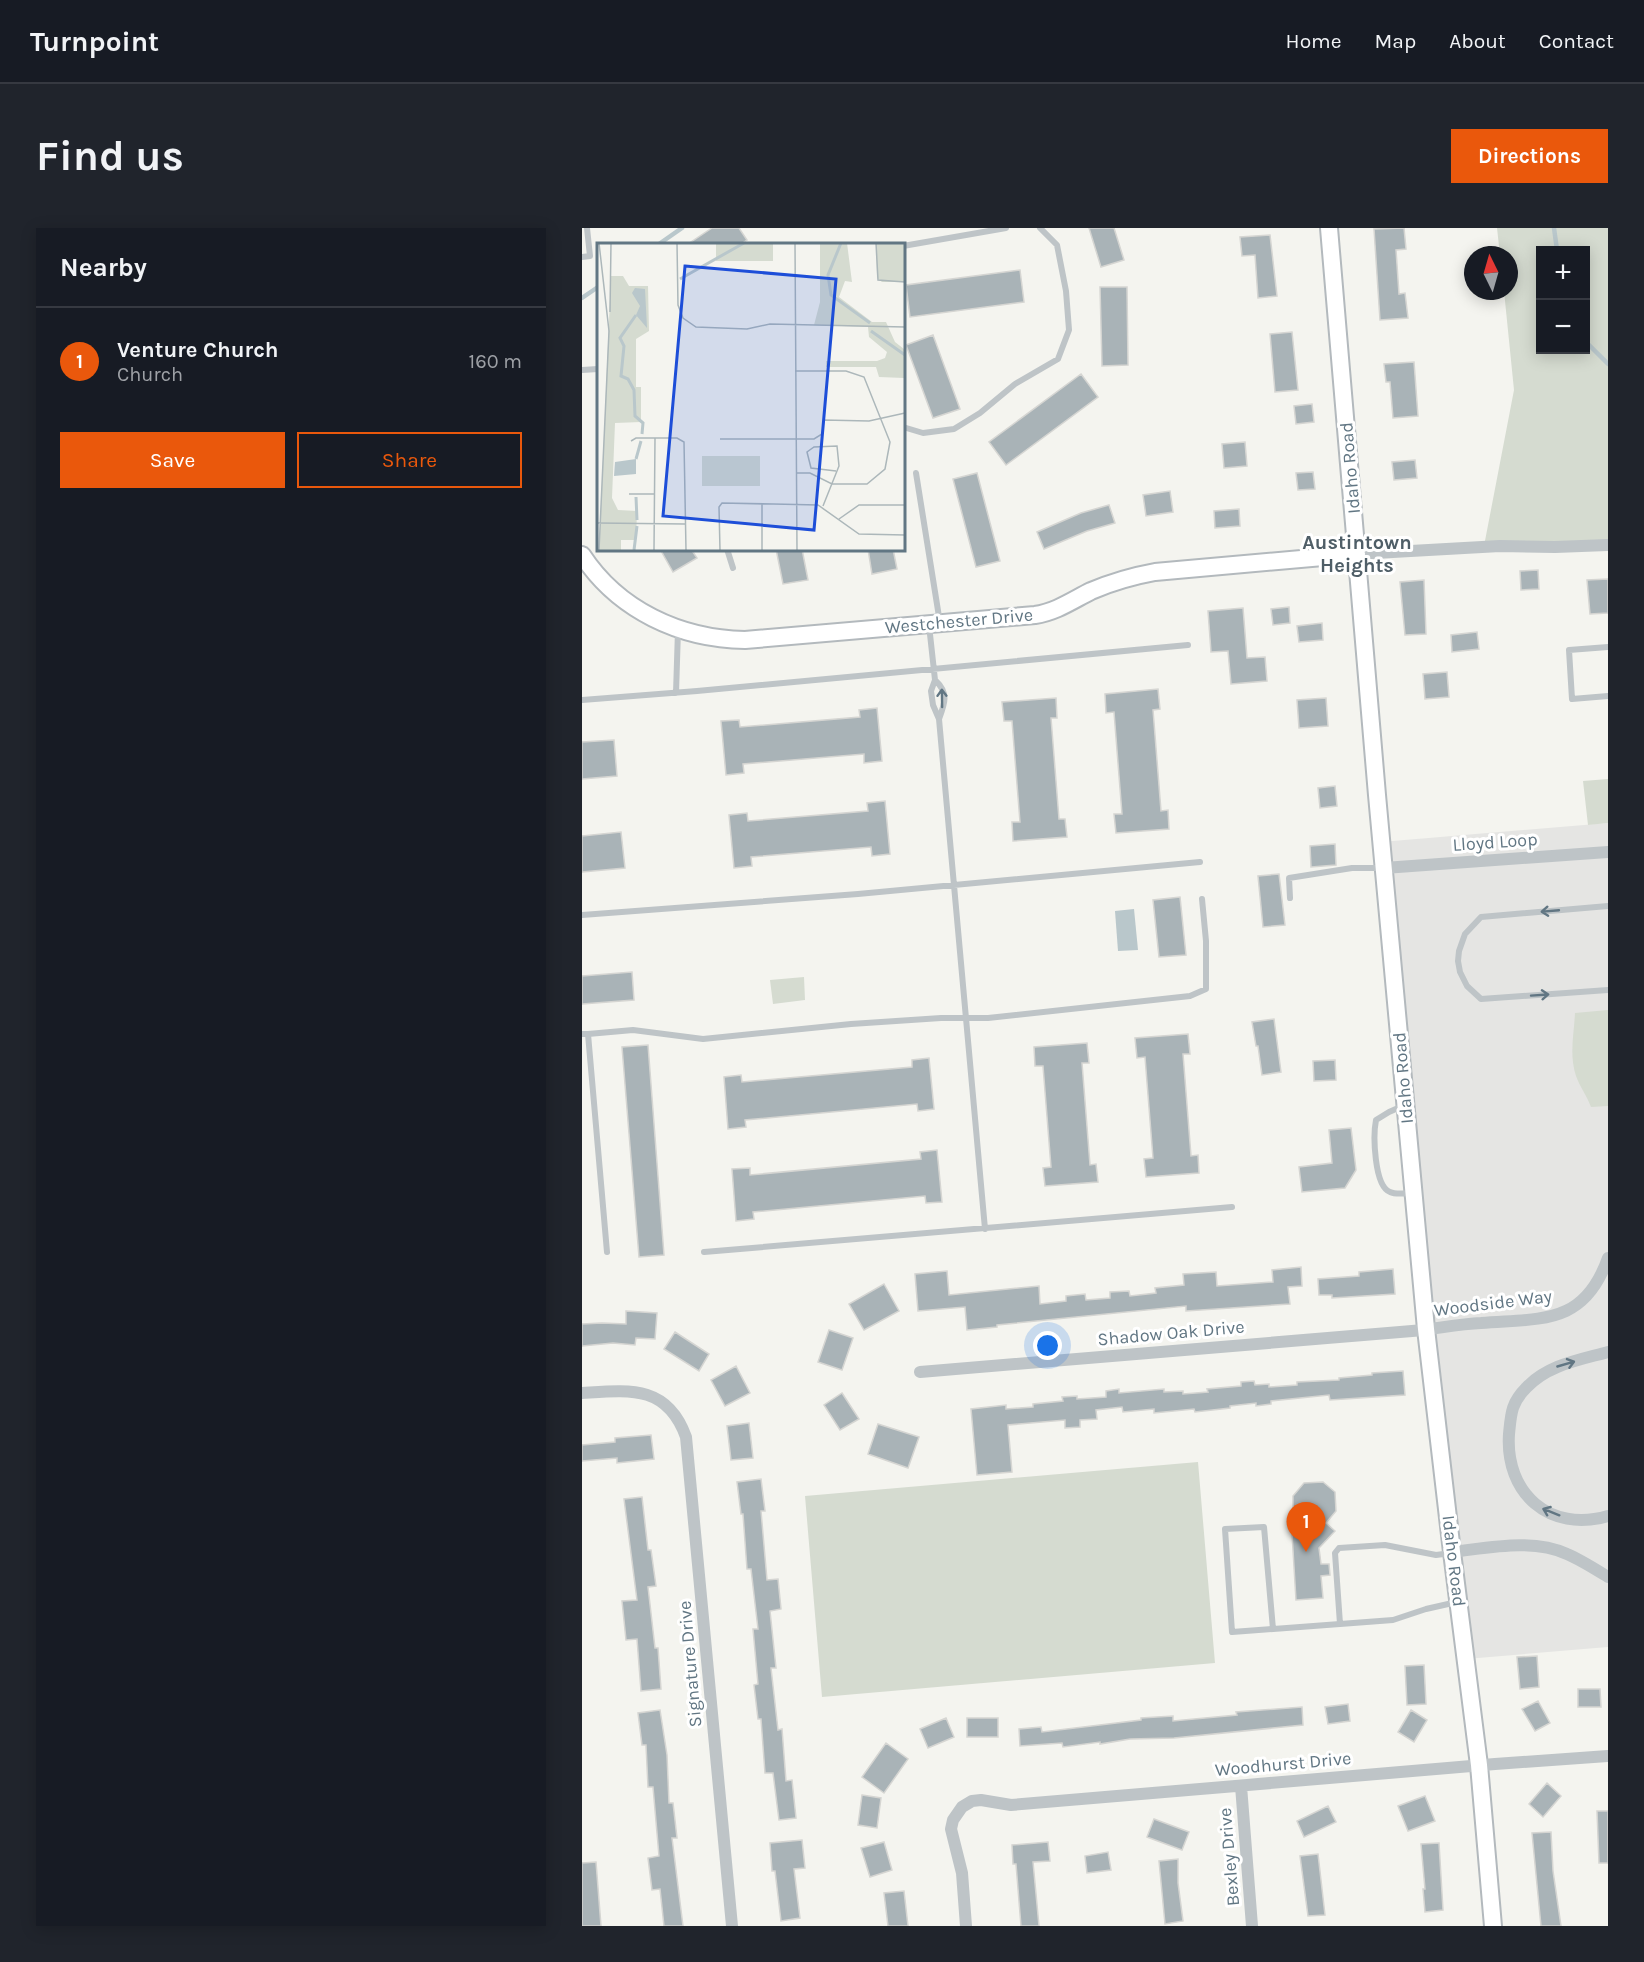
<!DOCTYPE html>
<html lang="en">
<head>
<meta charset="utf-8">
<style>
	body { margin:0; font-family:Karla,sans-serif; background:#20242c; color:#f1f3f6 }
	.controls { position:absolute; right:18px; top:18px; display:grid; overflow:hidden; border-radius:0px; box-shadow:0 3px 15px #0003 }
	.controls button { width:54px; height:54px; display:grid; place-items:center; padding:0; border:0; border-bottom:2px solid #363941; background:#171b24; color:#f1f3f6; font:30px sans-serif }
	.compass { position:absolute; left:882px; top:18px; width:54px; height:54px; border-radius:50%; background:#171b24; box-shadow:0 3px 15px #0003; rotate:355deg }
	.you { position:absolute; left:466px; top:1118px; width:21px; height:21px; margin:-15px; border:4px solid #fff; border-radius:50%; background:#1a73e8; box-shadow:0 0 0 9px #1a73e833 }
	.badge { display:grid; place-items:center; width:39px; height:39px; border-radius:50%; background:#ea580c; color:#fff; font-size:20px; font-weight:700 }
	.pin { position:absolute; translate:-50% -50px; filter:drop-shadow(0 2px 3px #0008) }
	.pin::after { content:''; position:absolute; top:32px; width:21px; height:18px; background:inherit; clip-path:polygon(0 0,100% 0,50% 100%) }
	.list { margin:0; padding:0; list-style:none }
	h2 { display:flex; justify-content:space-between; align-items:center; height:78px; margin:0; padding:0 24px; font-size:26px }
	h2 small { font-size:20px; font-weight:400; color:#9ea1a6 }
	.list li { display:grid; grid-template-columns:39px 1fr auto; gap:18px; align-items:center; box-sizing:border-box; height:108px; padding:0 24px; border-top:2px solid #363941 }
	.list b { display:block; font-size:22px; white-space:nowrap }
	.list p { margin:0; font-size:20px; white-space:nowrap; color:#9ea1a6 }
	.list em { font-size:20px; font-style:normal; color:#9ea1a6 }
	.actions { display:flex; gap:12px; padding:18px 24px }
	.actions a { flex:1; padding:14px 0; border:2px solid #ea580c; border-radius:0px; text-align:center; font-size:21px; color:#ea580c }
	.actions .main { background:#ea580c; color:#fff }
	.map { position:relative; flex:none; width:1026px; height:1698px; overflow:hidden; border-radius:0px }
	header { display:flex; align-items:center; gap:36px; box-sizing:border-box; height:84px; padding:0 30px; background:#171b24; border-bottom:2px solid #363941 }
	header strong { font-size:28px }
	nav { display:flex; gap:33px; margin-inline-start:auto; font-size:21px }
	.intro { display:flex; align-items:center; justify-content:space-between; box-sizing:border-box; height:144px; padding:0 36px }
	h1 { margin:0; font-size:42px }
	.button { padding:15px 27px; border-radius:0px; background:#ea580c; color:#fff; font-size:21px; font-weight:700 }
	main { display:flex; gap:36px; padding:0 36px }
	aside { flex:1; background:#171b24; border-radius:0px; box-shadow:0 3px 15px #0003 }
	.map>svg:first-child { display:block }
	.built { fill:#e5e5e3 }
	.green { fill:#d5dbd0; fill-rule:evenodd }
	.water { fill:#b9c7cb }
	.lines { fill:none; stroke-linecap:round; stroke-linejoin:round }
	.stream { stroke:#b9c7cb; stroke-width:4.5 }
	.building { fill:#a9b3b7; stroke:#d5d5d2; stroke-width:1.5 }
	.secondary-casing { stroke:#b3b9bd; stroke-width:20 }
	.lane { stroke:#bec4c7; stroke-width:6 }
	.street { stroke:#bec4c7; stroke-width:12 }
	.secondary { stroke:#fff; stroke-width:16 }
	.oneway { stroke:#617683 }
	.labels { text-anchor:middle; stroke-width:6; stroke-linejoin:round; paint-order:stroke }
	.street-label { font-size:18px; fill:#617683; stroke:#fff }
	.neighbourhood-label { font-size:20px; font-weight:bold; fill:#4f5e67; stroke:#fff }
	.inset-river { fill:none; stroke:#b9c7cb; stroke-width:3 }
	.inset-road { fill:none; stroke:#acb7ba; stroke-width:1.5 }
	.view { fill:#1d4ed8; fill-opacity:0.15; stroke:#1d4ed8; stroke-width:3 }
	.inset-edge { fill:none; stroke:#617683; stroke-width:3 }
</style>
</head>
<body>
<header>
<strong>Turnpoint</strong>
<nav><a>Home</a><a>Map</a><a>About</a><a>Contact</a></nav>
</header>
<div class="intro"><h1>Find us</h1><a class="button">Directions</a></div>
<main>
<aside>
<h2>Nearby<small></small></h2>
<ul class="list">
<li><span class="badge">1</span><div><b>Venture Church</b><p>Church</p></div><em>160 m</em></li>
</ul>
<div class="actions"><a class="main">Save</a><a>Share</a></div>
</aside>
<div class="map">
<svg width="1026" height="1698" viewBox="0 0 1026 1698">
	<rect width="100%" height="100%" fill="#f4f4ef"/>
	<path class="built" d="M1026,595V1419L884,1431L799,614Z"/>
	<path class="green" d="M915,0H1026V317L902,318L932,162L922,63H927V27H918ZM958,22H1004V122H958Z
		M1026,551V595L1006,597L1001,553Z
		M222,749L223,772L191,776L188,752Z
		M1026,782V878L1009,879C1005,868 998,859 994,848C987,826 992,807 993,785Z
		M616,1234L633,1435L240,1469L223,1268Z"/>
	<path class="water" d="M552,681L556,722L536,723L533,683Z"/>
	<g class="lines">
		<path class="stream" d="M972,0L975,22
			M77,16L100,0
			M0,70L16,59
			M1004,114L1026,136"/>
	</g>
	<path class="building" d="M130,0H157L165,12L159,16H106Z
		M507,0H532L542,32L519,39Z
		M822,0L824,21L814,22L817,66L823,65L826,90L798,92L792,1Z
		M688,7L695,68L676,70L673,27L660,28L658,9Z
		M438,42L442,74L328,89L324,57Z
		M518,59H545L546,137L520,138Z
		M710,104L716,162L693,164L688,106Z
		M351,107L378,181L351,190L324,117Z
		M832,134L836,188L811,190L808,154H804L802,136Z
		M499,146L516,169L424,237L407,214Z
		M730,176L732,194L714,196L712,178Z
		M663,214L665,238L642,240L640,216Z
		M833,232L835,250L812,252L810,234Z
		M731,244L733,261L716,262L714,245Z
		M395,245L418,333L394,339L371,251Z
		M588,263L591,284L564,288L561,267Z
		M527,277L533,295L505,303L462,321L455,304L499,285Z
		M657,281L658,298L633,300L632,283Z
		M78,321H109L115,330L91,344Z
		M194,321H220L226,352L201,356Z
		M286,321H311L315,341L290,346Z
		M956,342L957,361L939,362L938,343Z
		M1026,351V385L1008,386L1005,352Z
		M842,352L844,406L823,407L818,354Z
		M707,379L708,395L691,397L689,381Z
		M661,380L665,430L683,429L685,453L649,456L646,423L629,424L626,383Z
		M740,395L741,412L717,414L715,398Z
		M895,404L897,421L870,424L869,407Z
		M865,444L867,469L843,471L841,446Z
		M576,461L578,481L571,482L579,583L586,582L587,601L534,605L532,586H540L532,484L524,485L523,466Z
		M474,470L475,490H469L477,591H483L485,609L431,613L430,594H438L430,493H422L420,474Z
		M744,470L746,498L717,500L715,472Z
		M295,480L300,533L282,535V526L161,536L162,545L144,547L139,493L157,492L158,499L278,489L277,482Z
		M32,512L35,548L0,551V514Z
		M753,558L755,578L738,580L736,560Z
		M303,573L308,626L290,628L289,619L169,629L170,638L152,640L147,587L165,585L166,593L286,583L285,575Z
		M39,604L43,640L0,644V608Z
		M753,616L754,637L729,639L728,618Z
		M697,646L703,697L681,699L676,648Z
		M598,669L604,727L577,729L571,672Z
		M50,744L52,772L0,776V748Z
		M692,791L699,844L680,847L676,818H674L670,794Z
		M606,806L608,826H601L609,928L616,927L617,945L564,949L562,931L571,930L563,829L555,830L553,810Z
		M505,815L507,835H500L508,937L514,936L516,954L463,958L461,940L469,939L461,838H453L452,819Z
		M66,817L82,1027L57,1029L40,819Z
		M347,830L352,881L336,883L335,876L163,892L164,899L146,901L142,849L159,847L160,854L330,839V832Z
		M753,832L754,852L732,853L731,833Z
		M769,900L774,942L763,960L720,964L717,939L750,935L747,902Z
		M355,922L360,974L344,975L343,968L171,984L172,991L154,993L150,941L168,940V947L339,931L338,924Z
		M719,1039L720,1058L706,1059L708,1076L604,1083V1078L415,1097V1099L385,1102L383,1079L336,1083L333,1046L365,1043L367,1067L457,1058L458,1076L484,1073V1068L503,1066L504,1072L528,1070V1064L547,1063L548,1068L574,1065L573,1060L602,1057L601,1046L634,1044L635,1058L691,1054L690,1042Z
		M811,1041L813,1066L750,1070V1067H737L736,1051L777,1048V1044Z
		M302,1056L317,1083L282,1102L267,1076Z
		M44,1083L75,1085L73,1111L54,1110L53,1117L31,1115L0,1118V1096L20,1095L44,1096Z
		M247,1102L271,1110L260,1142L236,1134Z
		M93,1104L127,1126L117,1143L82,1121Z
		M154,1138L168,1165L143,1178L129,1152Z
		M821,1143L823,1167L748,1172L747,1167L689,1173V1176L674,1178V1175L648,1178V1180L613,1184L612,1181L572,1185V1181L541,1184L540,1179L514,1182L515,1191L498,1192V1199L483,1200V1192L426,1197L430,1244L395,1247L389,1181L424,1177V1181L451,1179V1176L481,1173L480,1169L495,1168V1171L524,1169V1163L537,1161V1165L582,1161V1164L601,1163V1166L626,1164L625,1161L659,1158V1154L672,1153L673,1157L687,1156V1159L715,1157V1154L757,1152V1150L790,1147V1145Z
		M260,1165L277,1191L258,1202L242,1177Z
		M167,1195L171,1230L149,1232L145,1198Z
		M296,1196L337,1209L326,1240L286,1226Z
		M69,1207L72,1231L35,1235V1230L0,1233V1217L33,1214V1210Z
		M179,1251L183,1283H179L185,1352L196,1351L199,1381L188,1383L194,1440H189L196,1502L200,1501L204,1553L210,1552L214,1590L197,1592L191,1545H183L179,1491H176L172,1457L176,1456L171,1401H176L169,1341H165L161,1286H159L155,1254Z
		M741,1254L753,1264L754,1283L744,1295L753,1303L737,1320L739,1336H747L748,1347L739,1348L741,1370L714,1372L709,1289L711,1287V1268L722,1255Z
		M60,1269L66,1322H69L74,1358L66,1359L73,1420H76L79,1461L59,1463L55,1411L44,1412L40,1373L55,1372L42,1271Z
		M955,1428L957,1459L938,1461L935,1429Z
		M842,1437L844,1476L825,1477L823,1438Z
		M996,1461H1018L1019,1479H996Z
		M956,1473L968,1495L953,1503L940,1481Z
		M766,1476L768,1493L746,1496L743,1479Z
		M720,1479L721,1497L592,1510L548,1511L518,1516V1514L481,1519L480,1515L438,1518L437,1501L459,1499L460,1504L559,1492V1490L591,1488V1493L655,1487L654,1484Z
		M78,1482L85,1527L87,1575H91L95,1610H90L101,1698H82L78,1661L70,1662L66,1630L77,1628L71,1559H66L64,1517H60L56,1485Z
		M829,1482L845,1492L832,1514L816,1504Z
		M364,1490L372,1509L346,1520L338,1501Z
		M385,1490H416V1509H385Z
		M304,1515L326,1531L302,1565L280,1549Z
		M965,1555L979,1568L961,1589L947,1576Z
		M280,1567L299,1570L295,1600L276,1597Z
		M843,1568L853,1593L826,1603L816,1578Z
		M746,1578L754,1594L722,1609L715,1593Z
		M1015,1583H1026V1635H1017Z
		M572,1591L607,1604L600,1622L565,1609Z
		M969,1604L971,1643L979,1698H959L950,1605Z
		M220,1612L223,1640L212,1641L218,1690L199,1693L193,1643H190L188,1615Z
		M302,1614L310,1642L288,1649L279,1620Z
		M466,1614L468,1633L451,1634L457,1698H439L434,1636H431L430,1617Z
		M857,1615L861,1682L843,1684L841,1661H843L839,1616Z
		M526,1624L529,1642L505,1645L503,1628Z
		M736,1626L743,1687L726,1688L718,1628Z
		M596,1631V1655L601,1693L583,1696L577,1633Z
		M14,1634L19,1698H0V1635Z
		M322,1663L326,1698H306L302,1665Z"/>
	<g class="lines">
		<g class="secondary-casing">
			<path id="secondary" d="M747,0L795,567L844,1101L870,1324L897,1537L911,1698
				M0,327C36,382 98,411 163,412L453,387C474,384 491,372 509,363C530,354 551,348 573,344L775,326"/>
		</g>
		<path class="lane" d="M321,18L424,0
			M0,29L8,28L5,0
			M0,142L16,141
			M321,199L341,205L372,201L398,185L433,156L476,131L487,102L484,63L475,17L458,0
			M334,245L358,395
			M145,321L151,340
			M347,397L353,452L349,463L351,477L357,491L403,1001
			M1026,419L987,422L990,471L1026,468
			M353,452C367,465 363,475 357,491
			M94,465L96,402
			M0,472L115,463L606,417
			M708,670L707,650L770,640H799
			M1026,678L899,689L883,706L877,723L876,733L878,744L885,758L899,771L1026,762
			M0,687L276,666L618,634
			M0,806H6L25,1024
			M6,806L51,802L121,811L269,796L359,790H406L608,768L624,761V713L620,671
			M823,877L807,884L794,892C791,907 792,958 808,964C814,967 824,965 831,965
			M122,1024L650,979
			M869,1325L854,1327L803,1317L757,1320L753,1325L758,1396L811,1392L844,1381L875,1374
			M691,1401L682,1299L643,1301L650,1404L758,1396"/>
		<path class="street" d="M775,326L918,318L973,319L1026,317
			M802,640L1026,624
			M1026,1124C997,1132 965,1137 944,1160C929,1175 929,1186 927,1206C923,1265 967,1305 1026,1288
			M338,1144L830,1103C853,1101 876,1096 899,1095C959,1090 1002,1098 1026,1030
			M0,1165C46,1162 85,1156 104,1209L150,1698
			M870,1324C906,1320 950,1310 985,1326C999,1332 1013,1341 1026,1349
			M659,1558L670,1698
			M384,1698L380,1645L369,1601L371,1592L380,1579L390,1573L399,1572L429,1577L913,1536L1026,1528"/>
		<use href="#secondary" class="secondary"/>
	</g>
	<defs><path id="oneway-shaft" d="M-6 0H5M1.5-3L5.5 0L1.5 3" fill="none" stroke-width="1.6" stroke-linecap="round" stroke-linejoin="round" transform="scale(1.5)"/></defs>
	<g class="oneway">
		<use href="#oneway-shaft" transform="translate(360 470) rotate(-91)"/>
		<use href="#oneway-shaft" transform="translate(968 683) rotate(175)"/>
		<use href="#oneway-shaft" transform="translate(958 767) rotate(-4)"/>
		<use href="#oneway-shaft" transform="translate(984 1136) rotate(-16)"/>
		<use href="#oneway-shaft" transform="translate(969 1284) rotate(-158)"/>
	</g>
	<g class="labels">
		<g class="street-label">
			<text transform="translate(768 240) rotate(-95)" y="6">Idaho Road</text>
			<text transform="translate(377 393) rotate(-5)" y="6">Westchester Drive</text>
			<text transform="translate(913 614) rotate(-4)" y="6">Lloyd Loop</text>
			<text transform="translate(821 850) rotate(-95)" y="6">Idaho Road</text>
			<text transform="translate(911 1075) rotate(-7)" y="6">Woodside Way</text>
			<text transform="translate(589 1105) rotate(-5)" y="6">Shadow Oak Drive</text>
			<text transform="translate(872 1333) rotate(83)" y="6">Idaho Road</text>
			<text transform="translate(108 1436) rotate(-95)" y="6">Signature Drive</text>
			<text transform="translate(701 1536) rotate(-5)" y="6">Woodhurst Drive</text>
			<text transform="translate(647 1629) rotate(-95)" y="6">Bexley Drive</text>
		</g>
		<g class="neighbourhood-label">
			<text x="775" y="321">Austintown<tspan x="775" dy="23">Heights</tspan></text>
		</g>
	</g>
	<g transform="translate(15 15)">
		<rect width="308" height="308" fill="#f4f4ef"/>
		<path d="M119,0H176V18H119ZM223,0H250L255,39L248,38L242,54L275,79H289L298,99L307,106V135L282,134L279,124H229V118H280L288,115L290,109L272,94L271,84L217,82L223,59ZM279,0H307V39H285L280,35ZM14,33H26L32,43H51L52,88L39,96V144H44V179L18,180L15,255L21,267L40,268L39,297H24V307H2ZM105,213H163V243H105Z" fill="#d5dbd0"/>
		<path d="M38,45L48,46L50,85L39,72L43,63L35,50ZM39,216V231L17,233L18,219Z" fill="#b9c7cb"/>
		<path class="inset-river" d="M244,0L231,32L234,52L273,80M83,36L147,0M39,72L23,95L27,103L24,133L31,136L37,147L38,173L46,180L45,191M274,88L308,112M39,216L44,198M39,254L40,277M37,307L40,283"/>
		<path class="inset-road" d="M80,0L81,62L86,75L99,84L150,86L173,81L308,84M198,0L200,307M279,0L281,37L308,39M13,69L14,0M198,128H249L267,134L293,199L288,226L270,241H235L213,230H199M123,196H217L225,191L227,177L272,178L308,170M34,198L39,195H80L87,199L89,307M32,251H57M226,263L242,223L240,203L217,204L210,209L214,225L239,228M242,276L262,262H308M0,280L88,281M2,307L12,88L2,0M57,307L58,195M123,307L122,264L125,260L221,262L262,291L308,292M165,307V261"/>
		<path class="view" d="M88,23L239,36L217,287L66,273Z"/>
		<rect width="308" height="308" class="inset-edge"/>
	</g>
</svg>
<div class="controls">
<button>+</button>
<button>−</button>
</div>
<svg class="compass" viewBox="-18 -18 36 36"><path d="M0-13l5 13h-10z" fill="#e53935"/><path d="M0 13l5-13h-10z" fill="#9ea1a6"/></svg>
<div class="you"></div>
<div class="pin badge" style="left:724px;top:1324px">1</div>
</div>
</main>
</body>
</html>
